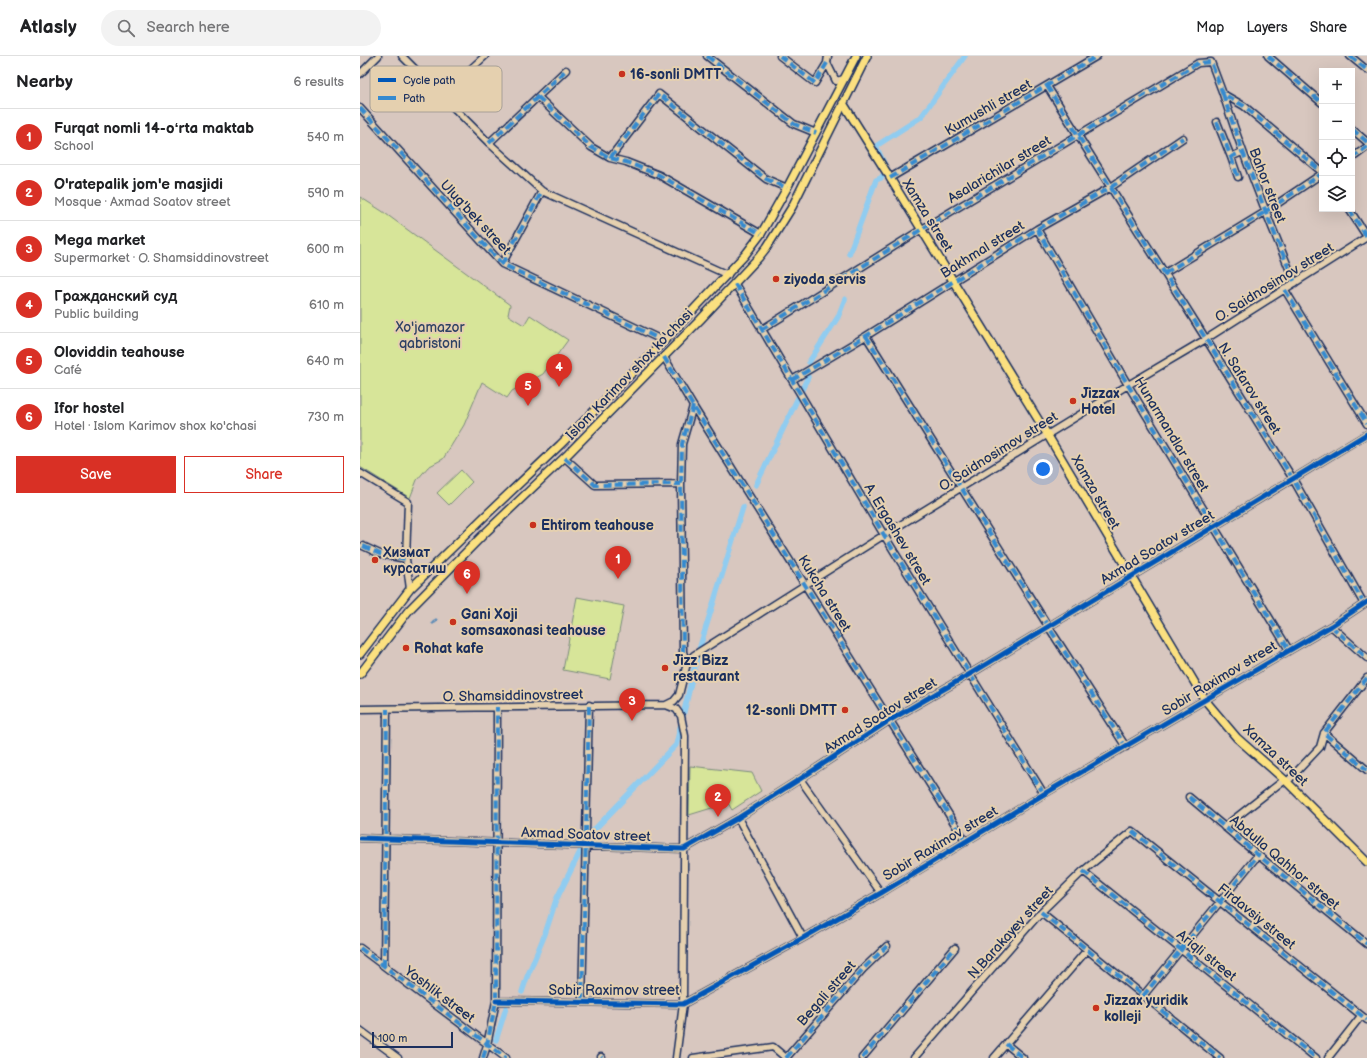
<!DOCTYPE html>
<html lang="en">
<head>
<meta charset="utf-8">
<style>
	body { margin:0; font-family:"Balsamiq Sans",sans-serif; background:#f2f2f2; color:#202124 }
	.controls { position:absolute; right:12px; top:12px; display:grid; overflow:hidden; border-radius:0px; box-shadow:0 4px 16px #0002 }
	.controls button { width:36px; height:36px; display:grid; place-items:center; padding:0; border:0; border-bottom:1px solid #e0e0e0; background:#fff; color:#202124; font:20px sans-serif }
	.scale { position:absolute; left:12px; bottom:10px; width:81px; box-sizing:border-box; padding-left:4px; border:2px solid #1b2f5e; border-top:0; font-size:11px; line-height:14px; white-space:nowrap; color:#1b2f5e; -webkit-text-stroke:3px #e5d0af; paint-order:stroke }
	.you { position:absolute; left:683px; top:413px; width:14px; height:14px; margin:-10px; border:3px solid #fff; border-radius:50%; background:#1a73e8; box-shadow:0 0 0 6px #1a73e833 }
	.badge { display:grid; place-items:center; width:26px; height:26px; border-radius:50%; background:#d93025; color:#fff; font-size:13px; font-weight:700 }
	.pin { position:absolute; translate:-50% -33px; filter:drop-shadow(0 1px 2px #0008) }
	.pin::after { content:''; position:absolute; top:21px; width:14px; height:12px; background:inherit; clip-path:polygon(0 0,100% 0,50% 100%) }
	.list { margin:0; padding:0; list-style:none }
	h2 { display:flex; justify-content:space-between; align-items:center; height:52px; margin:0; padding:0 16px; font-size:17px }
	h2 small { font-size:13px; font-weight:400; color:#757577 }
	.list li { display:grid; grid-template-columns:26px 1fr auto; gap:12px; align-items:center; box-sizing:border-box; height:56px; padding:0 16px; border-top:1px solid #e0e0e0 }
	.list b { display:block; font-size:15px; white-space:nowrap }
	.list p { margin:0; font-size:13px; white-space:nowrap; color:#757577 }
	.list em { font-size:13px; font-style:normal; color:#757577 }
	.actions { display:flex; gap:8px; padding:12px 16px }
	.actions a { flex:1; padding:9px 0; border:1px solid #d93025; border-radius:0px; text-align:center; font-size:14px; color:#d93025 }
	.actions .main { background:#d93025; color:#fff }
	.icon { flex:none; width:22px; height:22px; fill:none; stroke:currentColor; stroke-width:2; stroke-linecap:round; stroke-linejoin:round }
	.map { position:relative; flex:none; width:1007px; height:1002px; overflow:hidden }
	header { display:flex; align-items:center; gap:24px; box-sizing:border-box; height:56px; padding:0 20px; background:#fff; border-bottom:1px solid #e0e0e0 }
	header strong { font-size:19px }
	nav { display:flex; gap:22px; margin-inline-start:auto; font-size:14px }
	.search { width:280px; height:36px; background:#f2f2f2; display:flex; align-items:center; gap:10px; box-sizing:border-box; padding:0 14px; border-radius:22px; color:#757577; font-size:15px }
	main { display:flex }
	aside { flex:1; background:#fff }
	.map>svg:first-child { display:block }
	.green { fill:#d7e599; stroke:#798a7c }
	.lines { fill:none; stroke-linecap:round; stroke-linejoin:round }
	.stream { stroke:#618db6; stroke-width:1.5 }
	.canal { stroke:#90ccf0; stroke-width:5.5 }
	.minor-casing { stroke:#1b2f5e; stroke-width:9 }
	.major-casing { stroke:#1b2f5e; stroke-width:10 }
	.minor { stroke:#e5d0af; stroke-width:6 }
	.major { stroke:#fbe080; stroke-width:7 }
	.quiet { stroke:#368acf; stroke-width:4; stroke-dasharray:8 4; stroke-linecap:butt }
	.cycleway-casing { stroke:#e5d0af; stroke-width:8 }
	.cycleway { stroke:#0057b8; stroke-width:5 }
	.poi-dot { fill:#c8321e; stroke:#e5d0af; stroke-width:1.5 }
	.labels { text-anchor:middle; stroke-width:4; stroke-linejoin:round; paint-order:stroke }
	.poi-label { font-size:14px; font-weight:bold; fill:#1b2f5e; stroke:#e5d0af; text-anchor:start }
	.street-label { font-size:14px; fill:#1b2f5e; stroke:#e5d0af }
	.park-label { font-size:14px; fill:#2e4164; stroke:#e5d0af }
	.key { fill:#e5d0af; stroke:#a8a097; stroke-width:1 }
	.key-label { font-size:11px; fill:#1b2f5e }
</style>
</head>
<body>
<header>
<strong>Atlasly</strong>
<div class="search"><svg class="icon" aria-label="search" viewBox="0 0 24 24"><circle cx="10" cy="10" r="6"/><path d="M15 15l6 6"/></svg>Search here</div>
<nav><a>Map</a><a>Layers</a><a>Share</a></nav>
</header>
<main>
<aside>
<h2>Nearby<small>6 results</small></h2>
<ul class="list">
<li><span class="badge">1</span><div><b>Furqat nomli 14-oʻrta maktab</b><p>School</p></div><em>540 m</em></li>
<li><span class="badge">2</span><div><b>O'ratepalik jom'e masjidi</b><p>Mosque · Axmad Soatov street</p></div><em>590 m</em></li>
<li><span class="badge">3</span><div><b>Mega market</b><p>Supermarket · O. Shamsiddinovstreet</p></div><em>600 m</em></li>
<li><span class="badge">4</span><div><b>Гражданский суд</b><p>Public building</p></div><em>610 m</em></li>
<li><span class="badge">5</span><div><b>Oloviddin teahouse</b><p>Café</p></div><em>640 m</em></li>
<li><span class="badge">6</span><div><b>Ifor hostel</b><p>Hotel · Islom Karimov shox ko'chasi</p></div><em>730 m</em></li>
</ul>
<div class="actions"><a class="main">Save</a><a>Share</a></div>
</aside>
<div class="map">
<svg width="1007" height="1002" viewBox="0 0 1007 1002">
	<rect width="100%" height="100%" fill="#d8c7bf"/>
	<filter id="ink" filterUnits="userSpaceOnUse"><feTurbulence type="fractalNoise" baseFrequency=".025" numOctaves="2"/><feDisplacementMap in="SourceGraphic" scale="8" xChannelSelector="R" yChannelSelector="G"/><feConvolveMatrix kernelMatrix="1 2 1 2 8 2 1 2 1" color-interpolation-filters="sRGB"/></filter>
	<g filter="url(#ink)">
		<path class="green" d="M0,141L22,155L150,249L148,259L164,269L170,259L208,284L183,318L152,335L147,342L122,326L104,369L83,403L68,411L57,424L50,442L0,411Z
			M101,414L112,426L89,449L77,437Z
			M217,541L264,550L250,623L203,614Z
			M330,710L392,717L401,735L372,754L368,747L329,759Z"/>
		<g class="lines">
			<path class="stream" d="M76,563L77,564L76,565L75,564Z
				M74,564L76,565L75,567L73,566Z
				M73,566L74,567L73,568L72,567Z"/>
			<path class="canal" d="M489,198L516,124L521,122L527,114L516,90L561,61L605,0
				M449,306L478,261L485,243
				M396,429L448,321
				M233,775L316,689L338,597L383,451
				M162,936L167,921L185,878L196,844L220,796
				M136,984L146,952"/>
			<g class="minor-casing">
				<path id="minor" d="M42,0L129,87L182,135L368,219
					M347,0L434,68L456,77
					M420,0L455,27L467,7
					M468,0L467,7L476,25L484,23
					M908,0L962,47
					M990,0L1007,14
					M0,18L18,0
					M687,30L846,283L933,423L1004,548
					M863,38C884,103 909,165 935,227
					M81,40L125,0
					M178,41L231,91L250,102L266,106L299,119L401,178
					M0,52L142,208L304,285
					M857,66L871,101L882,96
					M992,73L1007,86
					M129,87L206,14
					M871,101L878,121
					M250,102L299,38L406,123L427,132
					M992,102L1007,91
					M528,118L530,122L737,0
					M989,153L1007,181
					M677,173L768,329L929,594
					M142,208L182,135
					M805,217L905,156L960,119H962
					M375,228L524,479L684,738
					M925,234L1007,368
					M401,274L562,173L838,7L851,6L863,38L884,50L962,116
					M506,280L688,570L766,691
					M304,301L333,350L606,786
					M432,324L506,280L677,173L751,131L823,82
					M205,402L235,429L321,428
					M0,417L48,446L46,503L50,533
					M3,490L20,498L46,503
					M971,570L1007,602
					M327,607L323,596L321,428L322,388L333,350
					M306,649L314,645L319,639L327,607L334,599L524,479L768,329L846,283L1007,181
					M0,653L306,649L316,653L321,660L325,680L323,948L316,1002
					M964,677L1007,714
					M440,723L521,837
					M927,726L960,691L964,677L1007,622
					M829,741L898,799L1007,888
					M378,762L443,882
					M864,771L924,724
					M0,782L324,793L378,762L440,723L530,664L610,618L1007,378
					M723,815L956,1002
					M681,856L860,1002
					M0,892L146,1002
					M24,910L27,653
					M783,940L898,799
					M136,945L323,948L443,882L521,837L684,738L971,570L1007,546
					M222,946L229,649
					M0,974L38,1002
					M646,988L663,1002
					M241,1001L242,1002
					M123,1002L127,989L136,945L137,651
					M333,1002L413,991L426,1002
					M426,1002L503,913L527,890
					M502,1002L595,892
					M554,1002L681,856L723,815L772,775L1007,964
					M634,1002L727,894
					M968,1002L1001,960"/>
			</g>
			<g class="major-casing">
				<path id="major" d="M483,47L527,117
					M530,122L687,378L845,644L877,682L927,726L1007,806
					M0,598L50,533L125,460L200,389L304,285L385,199L401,178L427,132L496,0
					M0,618L49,554L123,479L208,398L340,264L399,201L407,191L432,151L507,0"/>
			</g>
			<use href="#minor" class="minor"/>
			<use href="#major" class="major"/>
			<path class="quiet" d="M347,0L434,68L456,77
				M420,0L455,27L467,7
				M908,0L962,47
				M990,0L1007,14
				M687,30L846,283L933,423L1004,548
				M863,38C884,103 909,165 935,227
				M178,41L231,91L250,102L266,106L299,119L401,178
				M0,52L142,208L304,285
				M857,66L871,101L882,96
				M992,73L1007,86
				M129,87L206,14
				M871,101L878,121
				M250,102L299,38L406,123L427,132
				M992,102L1007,91
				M530,122L737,0
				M989,153L1007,181
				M677,173L768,329L929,594
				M142,208L182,135
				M805,217L905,156L960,119H962
				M375,228L524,479L684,738
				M925,234L1007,368
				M401,274L562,173L838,7L851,6L863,38L884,50L962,116
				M506,280L688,570L766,691
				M304,301L333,350L606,786
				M432,324L506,280L677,173L751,131L823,82
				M205,402L235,429L321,428
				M3,490L20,498L46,503
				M971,570L1007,602
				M327,607L323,596L321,428L322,388L333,350
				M1007,622L964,677L1007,714
				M829,741L898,799L1007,888
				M772,775L1007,964
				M723,815L956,1002
				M681,856L860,1002
				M0,892L146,1002
				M24,910L27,653
				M783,940L898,799
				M222,946L229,649
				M646,988L663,1002
				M241,1001L242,1002
				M123,1002L127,989L136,945L137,651
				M426,1002L503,913L527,890
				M502,1002L595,892"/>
			<g class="cycleway-casing">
				<path id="cycleway" d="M0,782L324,793L378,762L440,723L530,664L610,618L1007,378
					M136,945L323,948L443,882L521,837L684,738L971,570L1007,546"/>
			</g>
			<use href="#cycleway" class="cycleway"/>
		</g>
	</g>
	<g class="poi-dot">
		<circle cx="262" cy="18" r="4"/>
		<circle cx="416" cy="223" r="4"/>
		<circle cx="713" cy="345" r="4"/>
		<circle cx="173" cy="469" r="4"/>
		<circle cx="15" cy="504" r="4"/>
		<circle cx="93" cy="566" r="4"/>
		<circle cx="46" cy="592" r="4"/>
		<circle cx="305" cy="612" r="4"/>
		<circle cx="485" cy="654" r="4"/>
		<circle cx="736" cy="952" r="4"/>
	</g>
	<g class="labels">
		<g class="poi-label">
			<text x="270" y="23">16-sonli DMTT</text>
			<text x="424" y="228">ziyoda servis</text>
			<text x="721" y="342">Jizzax<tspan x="721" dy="16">Hotel</tspan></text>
			<text x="181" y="474">Ehtirom teahouse</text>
			<text x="23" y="501">Хизмат<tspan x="23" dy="16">курсатиш</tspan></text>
			<text x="101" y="563">Gani Xoji<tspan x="101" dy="16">somsaxonasi teahouse</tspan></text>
			<text x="54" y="597">Rohat kafe</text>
			<text x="313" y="609">Jizz Bizz<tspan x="313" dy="16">restaurant</tspan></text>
			<text x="477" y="659" text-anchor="end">12-sonli DMTT</text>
			<text x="744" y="949">Jizzax yuridik<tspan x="744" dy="16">kolleji</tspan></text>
		</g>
		<g class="street-label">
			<text transform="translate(628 51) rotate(-30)" y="5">Kumushli street</text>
			<text transform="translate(639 113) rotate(-31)" y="5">Asalarichilar street</text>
			<text transform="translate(908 129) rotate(69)" y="5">Bahor street</text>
			<text transform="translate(568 159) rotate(58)" y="5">Xamza street</text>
			<text transform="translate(116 161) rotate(47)" y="5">Ulug'bek street</text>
			<text transform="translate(622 193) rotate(-32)" y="5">Bakhmal street</text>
			<text transform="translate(914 226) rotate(-32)" y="5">O. Saidnosimov street</text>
			<text transform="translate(269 318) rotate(-46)" y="5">Islom Karimov shox ko'chasi</text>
			<text transform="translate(890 332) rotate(58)" y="5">N. Safarov street</text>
			<text transform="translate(812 378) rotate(59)" y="5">Hunarmandlar street</text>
			<text transform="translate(638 395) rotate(-32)" y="5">O. Saidnosimov street</text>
			<text transform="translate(736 436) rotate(60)" y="5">Xamza street</text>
			<text transform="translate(538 478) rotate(59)" y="5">A. Ergashev street</text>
			<text transform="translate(797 491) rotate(-31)" y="5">Axmad Soatov street</text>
			<text transform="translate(465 537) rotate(58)" y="5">Kukcha street</text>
			<text transform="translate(859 622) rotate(-31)" y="5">Sobir Raximov street</text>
			<text transform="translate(153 639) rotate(-1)" y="5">O. Shamsiddinovstreet</text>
			<text transform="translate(520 659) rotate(-32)" y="5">Axmad Soatov street</text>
			<text transform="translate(916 699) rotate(43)" y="5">Xamza street</text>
			<text transform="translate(226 778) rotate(2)" y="5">Axmad Soatov street</text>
			<text transform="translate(580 787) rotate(-31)" y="5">Sobir Raximov street</text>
			<text transform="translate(925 806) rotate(40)" y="5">Abdulla Qahhor street</text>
			<text transform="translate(897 860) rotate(39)" y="5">Firdavsiy street</text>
			<text transform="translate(650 876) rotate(-48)" y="5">N.Barakayev street</text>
			<text transform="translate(847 899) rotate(39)" y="5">Ariqli street</text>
			<text x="254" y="939">Sobir Raximov street</text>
			<text transform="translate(466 937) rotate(-49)" y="5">Begali street</text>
			<text transform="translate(80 938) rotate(37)" y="5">Yoshlik street</text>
		</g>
		<g class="park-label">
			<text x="70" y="276">Xo'jamazor<tspan x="70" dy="16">qabristoni</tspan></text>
		</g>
	</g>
	<rect x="10" y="10" width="132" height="46" rx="6" class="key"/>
	<rect x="18" y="22" width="18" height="4" fill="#0057b8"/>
	<rect x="18" y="40" width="18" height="4" fill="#368acf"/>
	<g class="key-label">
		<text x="43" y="28">Cycle path</text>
		<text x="43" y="46">Path</text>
	</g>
</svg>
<div class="controls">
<button>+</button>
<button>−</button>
<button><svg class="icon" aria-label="locate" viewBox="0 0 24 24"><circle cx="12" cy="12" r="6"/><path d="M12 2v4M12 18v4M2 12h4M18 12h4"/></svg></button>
<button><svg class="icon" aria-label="layers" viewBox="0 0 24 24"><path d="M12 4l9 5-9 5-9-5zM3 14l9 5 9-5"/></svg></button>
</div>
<div class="scale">100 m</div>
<div class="you"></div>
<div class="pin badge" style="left:258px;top:523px">1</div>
<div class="pin badge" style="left:358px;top:761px">2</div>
<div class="pin badge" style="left:272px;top:665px">3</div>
<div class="pin badge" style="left:199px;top:331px">4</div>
<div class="pin badge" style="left:168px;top:350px">5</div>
<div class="pin badge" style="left:107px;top:538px">6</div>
</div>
</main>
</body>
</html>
